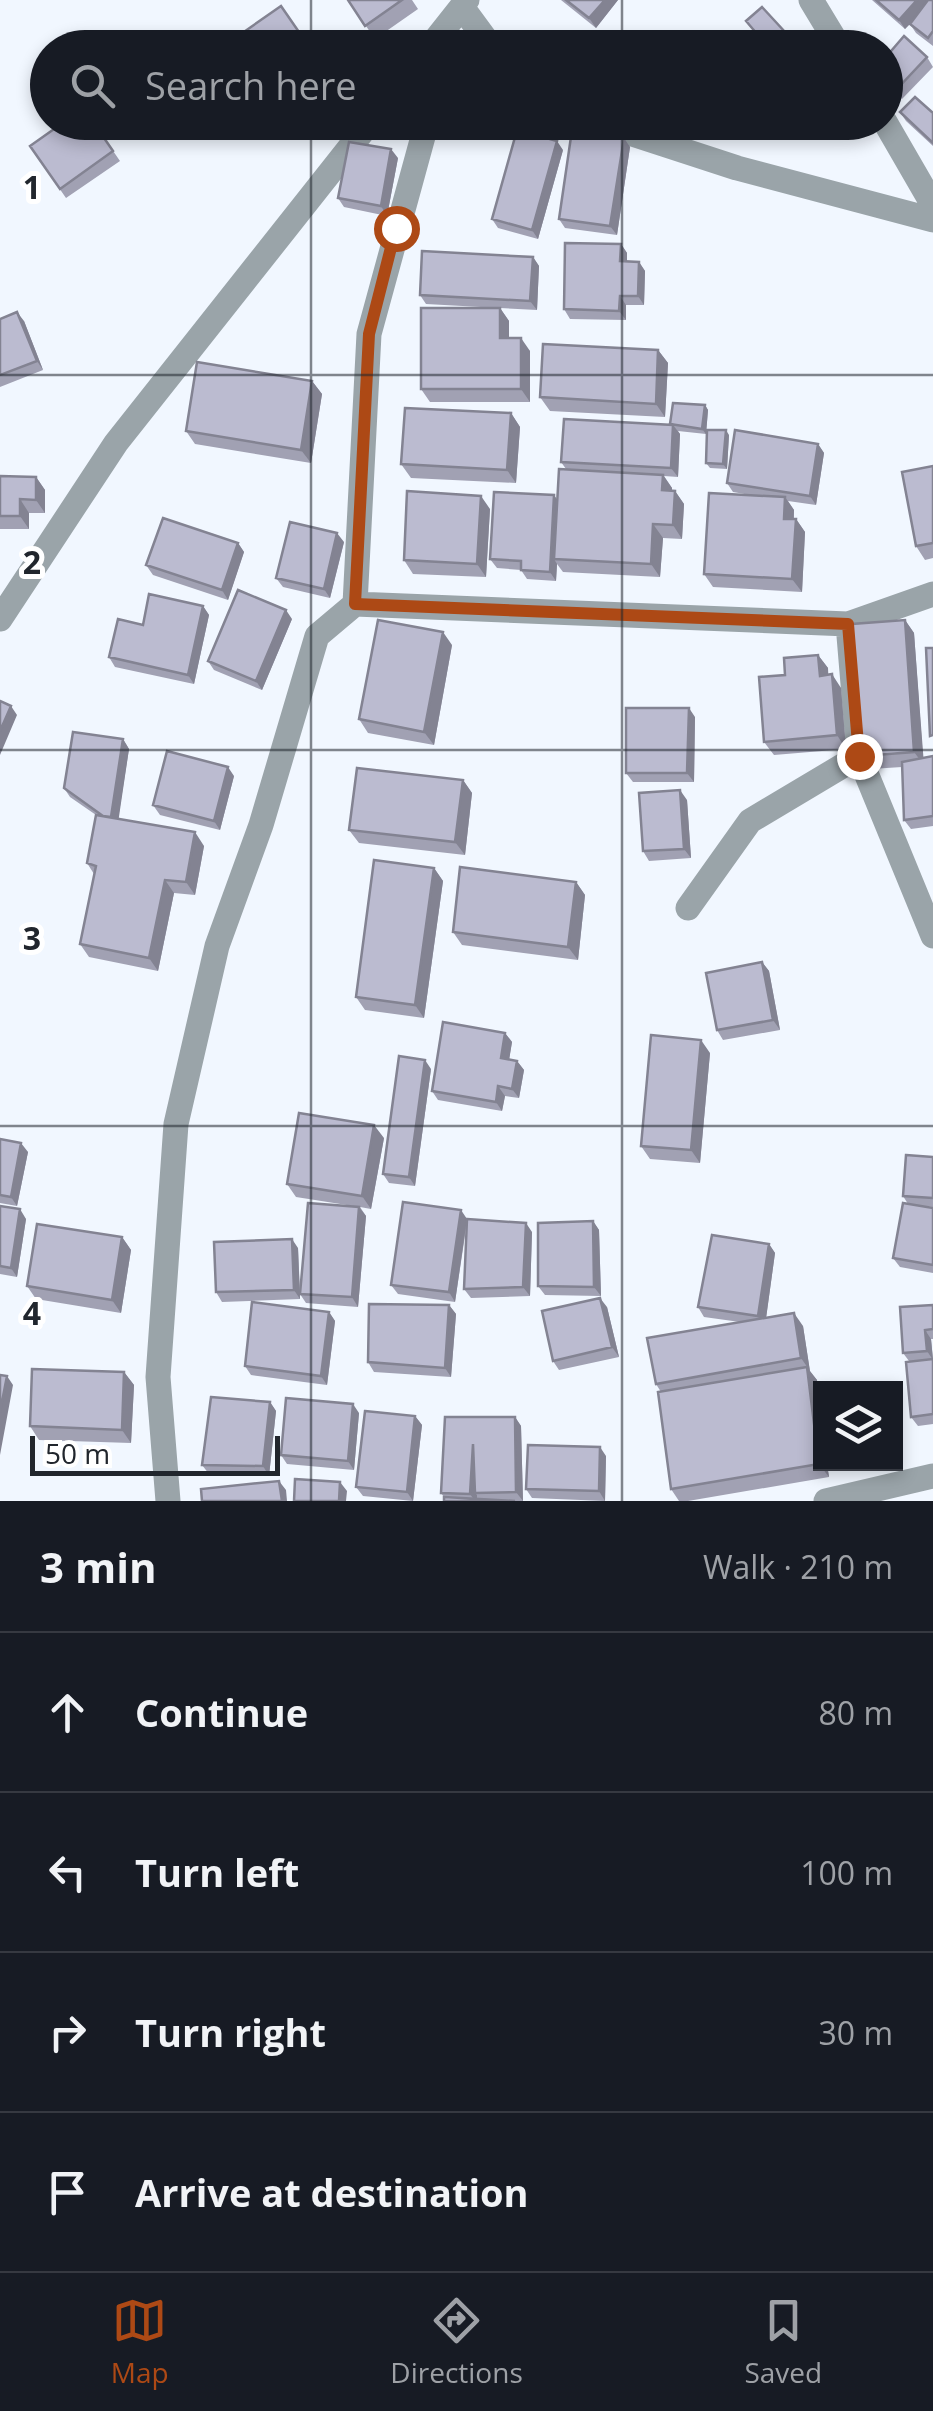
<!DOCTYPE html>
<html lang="en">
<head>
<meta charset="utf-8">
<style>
	body { margin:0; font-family:"Open Sans",sans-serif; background:#242831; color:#f1f3f6 }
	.controls { position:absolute; right:30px; bottom:30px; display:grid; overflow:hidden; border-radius:0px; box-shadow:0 5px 15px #0003 }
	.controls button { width:90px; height:90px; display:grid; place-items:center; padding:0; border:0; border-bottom:2px solid #363941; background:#171b24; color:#f1f3f6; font:50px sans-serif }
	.scale { position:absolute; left:30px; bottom:25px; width:250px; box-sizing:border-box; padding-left:10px; border:5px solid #21262d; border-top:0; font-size:28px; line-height:35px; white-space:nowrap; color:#21262d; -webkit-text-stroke:8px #fff; paint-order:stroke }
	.stop { position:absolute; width:30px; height:30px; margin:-22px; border:8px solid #ad4915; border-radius:50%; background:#fff }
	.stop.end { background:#ad4915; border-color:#fff; box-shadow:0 2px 10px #0008 }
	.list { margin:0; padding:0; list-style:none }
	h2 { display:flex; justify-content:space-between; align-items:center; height:130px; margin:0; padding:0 40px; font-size:42px }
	h2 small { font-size:32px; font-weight:400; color:#9ea1a6 }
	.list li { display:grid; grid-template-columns:65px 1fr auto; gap:30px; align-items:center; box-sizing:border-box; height:160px; padding:0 40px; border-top:2px solid #363941 }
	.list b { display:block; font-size:38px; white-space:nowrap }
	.list em { font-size:32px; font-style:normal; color:#9ea1a6 }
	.icon { flex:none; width:55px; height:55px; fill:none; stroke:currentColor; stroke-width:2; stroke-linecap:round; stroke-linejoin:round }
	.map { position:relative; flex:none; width:933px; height:1501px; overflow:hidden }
	.search { position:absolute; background:#171b24; box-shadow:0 5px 15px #0003; left:30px; right:30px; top:30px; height:110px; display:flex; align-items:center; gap:25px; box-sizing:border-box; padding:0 35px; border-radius:55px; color:#9ea1a6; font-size:38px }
	.sheet { height:770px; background:#171b24 }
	nav { display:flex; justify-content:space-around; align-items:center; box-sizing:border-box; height:140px; border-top:2px solid #363941; background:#171b24; font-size:28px; color:#9ea1a6 }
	nav a { display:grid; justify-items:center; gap:5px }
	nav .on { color:#ad4915 }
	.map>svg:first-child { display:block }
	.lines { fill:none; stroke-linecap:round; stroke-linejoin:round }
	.street { stroke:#9aa4a9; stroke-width:25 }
	.wall { fill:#a1a1b3 }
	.shaded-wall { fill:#838392 }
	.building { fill:#bbbbd0; stroke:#838392; stroke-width:2.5 }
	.route { stroke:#ad4915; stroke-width:12 }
	.grid { fill:none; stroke:#21262d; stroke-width:2.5; stroke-opacity:0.55 }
	.grid-label { font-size:32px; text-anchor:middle; font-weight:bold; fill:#21262d; stroke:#fff; stroke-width:10; stroke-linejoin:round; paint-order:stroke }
</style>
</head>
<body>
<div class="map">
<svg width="933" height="1501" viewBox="0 0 933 1501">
	<rect width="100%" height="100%" fill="#f1f7ff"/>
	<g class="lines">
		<path class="street" d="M811,0L840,48
			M462,7L492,48
			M429,48L467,0
			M596,122L737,168L933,220
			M885,122L933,205
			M355,604L848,624
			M0,619L116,443L370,122
			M859,756L933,936
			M688,908L750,821L859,756L848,624L933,594
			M168,1501L158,1377L176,1124L217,946L261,825L317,636L355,604L369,334L427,122
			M826,1501L933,1476"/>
	</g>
	<path class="wall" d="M348,0H412L418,9L375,39Z
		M561,0H618L596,28Z
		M872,0H933V46L916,33L910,24L905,29Z
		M886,57H927L933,67L902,99L886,84Z
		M900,112L933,113V146L906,121Z
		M93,122L120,161L66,198L30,146Z
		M624,138L630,147L617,235L565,228L559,219Z
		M563,150L538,239L498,228L492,219Z
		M398,158L387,216L344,207L338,198Z
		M621,244L627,253V261L639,262L645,271L644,305H626V320L570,319L564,309Z
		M533,257L539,266L537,310L500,308L509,321V338L530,351V402H430L421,389L499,308L426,304L420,295Z
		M0,319L24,321L43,370L0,387Z
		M658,350L668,363L665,417L550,411L540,397Z
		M312,381L322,394L311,463L195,444L186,431Z
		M705,405L708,410L706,434L678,431L680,434L678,477L664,476L672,488V491H675L684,504L682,539L663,538L660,577L563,572L557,564L556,581L527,579L521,570L497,568L490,559L554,495L557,500L566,469L561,462L670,425Z
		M511,413L520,427L516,483L411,478L401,464Z
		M729,435L727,469L710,468L706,463Z
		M818,444L824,453L816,505L788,501L794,510V519H796L805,532L802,592L713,587L704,574L756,496L733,492L727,483Z
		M933,466V558L925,560L916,546Z
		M0,476L36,477L45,490V513H29V529H0Z
		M490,509L486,577L413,574L404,560Z
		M344,542L330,598L283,587L276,578Z
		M238,543L244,552L228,600L153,575L146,565Z
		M203,606L209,615L194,684L115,667L109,657L143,625Z
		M292,619L262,690L214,670L208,661Z
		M905,620L914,633L923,758L933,756V826L911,829L904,820L902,767L871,769L862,756Z
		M452,645L434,745L368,733L359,719Z
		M818,655L828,668V675L841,688L846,749L774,755L764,742Z
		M695,717L694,782H633L626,773Z
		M123,739L129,749L118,819L204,846L195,895L174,893L158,971L89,957L80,944L94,874L87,863L96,815L70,797L64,788Z
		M234,776L220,830L160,815L153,805Z
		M463,780L472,793L465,855L359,843L349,830Z
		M687,800L691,858L649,861L643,851Z
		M434,868L443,881L424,1018L365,1010L356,997Z
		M576,882L585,895L578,960L462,945L453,932Z
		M762,962L769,971L780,1030L723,1040L717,1030Z
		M505,1033L512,1042L509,1059L517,1061L524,1070L519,1098L505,1096L502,1111L438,1100L432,1091Z
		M710,1053L700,1163L650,1159L641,1146Z
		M431,1069L415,1186L389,1183L383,1174Z
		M384,1138L371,1209L360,1207L366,1216L358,1307L306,1303L300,1294V1299L222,1302L216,1292L298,1248L300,1292L353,1206L296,1197L287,1184Z
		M0,1139L28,1152L17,1206L0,1203Z
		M933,1157V1207L923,1206L933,1208V1273L900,1267L893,1258L908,1204L903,1196Z
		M0,1206L26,1219L17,1277L0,1274Z
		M467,1219L532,1232L530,1296L471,1298L464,1289L467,1222L455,1302L398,1294L391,1285Z
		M593,1221L599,1230L601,1296L545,1295L538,1286Z
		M122,1237L131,1250L121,1313L36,1299L27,1286Z
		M769,1244L775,1253L766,1318L803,1326L810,1372L817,1380L820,1412V1464H827L829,1477L688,1501H679L671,1489L661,1392L656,1384L740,1322L704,1317L698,1307Z
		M449,1305L456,1314L451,1377L374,1372L368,1362Z
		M933,1305V1339H931L933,1359V1424L918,1426L911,1417L909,1361L903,1353Z
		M607,1307L619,1357L559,1370L553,1361Z
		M329,1312L335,1321L327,1385L251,1375L245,1366Z
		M124,1372L134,1385L131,1443L39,1440L30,1426Z
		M270,1402L276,1411L269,1476L209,1474L202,1465Z
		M359,1413L354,1470L287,1464L281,1455Z
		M415,1416L422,1425L413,1501L363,1496L356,1487Z
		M445,1417H515L521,1426L523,1501H444V1497L441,1493Z
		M606,1456L605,1501L532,1498L526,1489Z"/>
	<path class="shaded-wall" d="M605,0H618L596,28L589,18Z
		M917,0H932L905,29L899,20Z
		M624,138L630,147L617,235L610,226Z
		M557,141L563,150L538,239L532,230Z
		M391,149L398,158L387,216L381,206Z
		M621,244L627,253V270L620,261Z
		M533,257L539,266L537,310L530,301Z
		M639,262L645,271L644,305L638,296Z
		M620,296L626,305V320L619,311Z
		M500,308L509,321V351L500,338Z
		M17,312L24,321L43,370L37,361Z
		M521,338L530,351V402L521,389Z
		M658,350L668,363L665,417L656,404Z
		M312,381L322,394L311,463L301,450Z
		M705,405L708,410L706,434L702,429Z
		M511,413L520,427L516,483L507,470Z
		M673,425L680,434L678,477L671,468Z
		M726,430L729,435L727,469L723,464Z
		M818,444L824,453L816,505L810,496Z
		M663,475L672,488L671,503L662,490Z
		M36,477L45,490V513L36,500Z
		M675,491L684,504L682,539L673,525Z
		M554,495L560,504L554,559L557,564L556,581L550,572Z
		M481,496L490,509L486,577L477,564Z
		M785,497L794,510L793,532L784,519Z
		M20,499L29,513V529L20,516Z
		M796,519L805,532L802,592L792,579Z
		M653,524L663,538L660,577L651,564Z
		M337,533L344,542L330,598L324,589Z
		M238,543L244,552L228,600L222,590Z
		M203,606L209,615L194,684L188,675Z
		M286,610L292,619L262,690L256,681Z
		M905,620L914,633L924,765L914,752Z
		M443,632L452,645L434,745L424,732Z
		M818,655L828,668L829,689L820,676Z
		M832,674L841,688L846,749L837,735Z
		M11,706L17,715L0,755V731Z
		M689,708L695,717L694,782L687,773Z
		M123,739L129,749L117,830L110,821Z
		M228,767L234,776L220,830L214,821Z
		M463,780L472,793L465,855L455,842Z
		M680,790L687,800L691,858L684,849Z
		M195,832L204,846L195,895L186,882Z
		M434,868L443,881L424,1018L415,1005Z
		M165,880L174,893L158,971L149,958Z
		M576,882L585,895L578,960L568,947Z
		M762,962L769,971L780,1030L773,1020Z
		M505,1033L512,1042L508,1067L501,1058Z
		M701,1040L710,1053L700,1163L691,1150Z
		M425,1060L431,1069L415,1186L409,1177Z
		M517,1061L524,1070L519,1098L512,1089Z
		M498,1086L505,1096L502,1111L496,1102Z
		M374,1125L384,1138L371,1209L362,1196Z
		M21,1143L28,1152L17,1206L11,1197Z
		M359,1207L366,1216L358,1307L352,1297Z
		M20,1209L26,1219L17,1277L11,1268Z
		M461,1210L467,1219L455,1302L449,1292Z
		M593,1221L599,1230L601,1296L594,1287Z
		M526,1223L532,1232L530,1296L523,1287Z
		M122,1237L131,1250L121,1313L112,1300Z
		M292,1239L298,1248L300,1299L294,1290Z
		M769,1244L775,1253L765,1326L758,1316Z
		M600,1298L607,1307L619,1357L612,1347Z
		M449,1305L456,1314L451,1377L445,1368Z
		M329,1312L335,1321L327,1385L321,1376Z
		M794,1313L803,1326L810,1371L801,1358Z
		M925,1330L931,1339L933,1360L927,1351Z
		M807,1367L817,1380L820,1412V1464H827L829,1477L819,1464Z
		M124,1372L134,1385L131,1443L122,1430Z
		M7,1376L13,1385L0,1455V1412Z
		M270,1402L276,1411L269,1476L263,1466Z
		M353,1404L359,1413L354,1470L348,1461Z
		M415,1416L422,1425L413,1501L407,1492Z
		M515,1417L521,1426L523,1501L516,1492Z
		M473,1444L475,1493L477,1495V1501H475L470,1494Z
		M600,1447L606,1456L605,1501L599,1491Z
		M279,1481L286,1490L287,1501H282Z
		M340,1482L347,1491L346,1501H339Z"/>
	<path class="building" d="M348,0H402L365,26Z
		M566,0H605L589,18Z
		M876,0H917L899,20Z
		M928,0H933V31L928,38L910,24Z
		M281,6L310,48H231L228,43Z
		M762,7L797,45L793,48H769L746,21Z
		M904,36L927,57L896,90L886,81V57Z
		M915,97L933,113V143L900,112Z
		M64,122H93L113,151L60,189L30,146Z
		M517,130L557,141L532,230L492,219Z
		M572,130L624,138L610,226L559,219Z
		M349,142L391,149L381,206L338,198Z
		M565,243L621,244L620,261L639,262L638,296H620L619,311L564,309Z
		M422,251L533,257L530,301L420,295Z
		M421,308H500V338H521V389H421Z
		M17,312L37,361L0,375V319Z
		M543,344L658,350L656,404L540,397Z
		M197,362L312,381L301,450L186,431Z
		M673,403L705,405L702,429L670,424Z
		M405,408L511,413L507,470L401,464Z
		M564,419L673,425L671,468L561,462Z
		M707,430H726L723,464L706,463Z
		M735,430L818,444L810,496L727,483Z
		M933,466V543L916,546L902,472Z
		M559,469L663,475L662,490L675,491L673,525L653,524L651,564L554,559Z
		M0,476L36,477V500L20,499V516H0Z
		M407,491L481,496L477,564L404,560Z
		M494,492L554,495L550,572L521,570V561L490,559Z
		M709,493L785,497L784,519H796L792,579L704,574Z
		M163,518L238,543L222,590L146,565Z
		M290,522L337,533L324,589L276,578Z
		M238,590L286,610L256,681L208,661Z
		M149,594L203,606L188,675L109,657L118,619L143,625Z
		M378,620L443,632L424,732L359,719Z
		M905,620L914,752L862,756L852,624Z
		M926,648H933V735L930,736Z
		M818,655L820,676L832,674L837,735L764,742L759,677L785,675L784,658Z
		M0,701L11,706L0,731Z
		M626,708H689L687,773H626Z
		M73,732L123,739L111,817L103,816L64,788Z
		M167,751L228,767L214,821L153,805Z
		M933,756V816L904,820L902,762Z
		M357,768L463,780L455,842L349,830Z
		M680,790L684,849L643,851L639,793Z
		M96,815L195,832L186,882L165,880L149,958L80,944L96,866L87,863Z
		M374,860L434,868L415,1005L356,997Z
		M460,867L576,882L568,947L453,932Z
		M762,962L773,1020L717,1030L706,973Z
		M443,1022L505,1033L501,1058L517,1061L512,1089L498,1086L496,1102L432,1091Z
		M651,1035L701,1040L691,1150L641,1146Z
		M399,1056L425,1060L409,1177L383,1174Z
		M299,1113L374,1125L362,1196L287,1184Z
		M0,1139L21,1143L11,1197L0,1195Z
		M906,1155L933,1157V1198L903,1196Z
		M403,1202L461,1210L449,1292L391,1285Z
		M308,1203L359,1207L352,1297L300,1294Z
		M903,1203L933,1208V1265L893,1258Z
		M0,1206L20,1209L11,1268L0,1266Z
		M467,1219L526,1223L523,1287L464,1289Z
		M593,1221L594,1287L538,1286V1223Z
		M37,1224L122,1237L112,1300L27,1286Z
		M712,1235L769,1244L758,1316L698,1307Z
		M292,1239L294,1290L216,1292L214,1242Z
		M600,1298L612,1347L553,1361L542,1311Z
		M252,1302L329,1312L321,1376L245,1366Z
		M369,1304L449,1305L445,1368L368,1362Z
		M933,1305V1329L925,1330L927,1351L903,1353L900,1307Z
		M794,1313L801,1358L656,1384L647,1338Z
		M933,1359V1414L911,1417L906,1362Z
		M807,1367L819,1464L671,1489L658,1392Z
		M32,1369L124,1372L122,1430L30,1426Z
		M0,1375L7,1376L0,1412Z
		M211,1397L270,1402L263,1466L202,1465Z
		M286,1398L353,1404L348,1461L281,1455Z
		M365,1411L415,1416L407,1492L356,1487Z
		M445,1417H515L516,1492L475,1493L473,1444L470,1494L441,1493Z
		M528,1445L600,1447L599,1491L526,1489Z
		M295,1479L340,1482L339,1501H294Z
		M279,1481L282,1501H202L201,1489Z
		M444,1497L515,1501H444Z"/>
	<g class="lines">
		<path class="route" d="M396,228L369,334L355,604L848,624L859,756"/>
	</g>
	<path class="grid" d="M311,0V48M622,0V48M311,122V1501M622,122V1501M0,375H933M0,750H933M0,1126H933"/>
	<g class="grid-label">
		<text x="32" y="199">1</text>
		<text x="32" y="574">2</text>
		<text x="32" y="950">3</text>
		<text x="32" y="1325">4</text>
	</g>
</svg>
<div class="controls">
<button><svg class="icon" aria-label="layers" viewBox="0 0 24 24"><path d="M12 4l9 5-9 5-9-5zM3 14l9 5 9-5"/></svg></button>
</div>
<div class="scale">50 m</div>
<div class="stop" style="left:396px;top:228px"></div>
<div class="stop end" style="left:859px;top:756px"></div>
<div class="search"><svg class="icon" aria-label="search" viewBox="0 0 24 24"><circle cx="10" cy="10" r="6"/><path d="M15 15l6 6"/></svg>Search here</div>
</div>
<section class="sheet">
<h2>3 min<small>Walk · 210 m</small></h2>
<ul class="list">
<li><svg class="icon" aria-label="ahead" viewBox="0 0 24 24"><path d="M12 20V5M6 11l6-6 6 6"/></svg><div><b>Continue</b></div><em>80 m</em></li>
<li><svg class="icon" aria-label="left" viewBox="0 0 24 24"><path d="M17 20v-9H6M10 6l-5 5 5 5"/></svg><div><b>Turn left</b></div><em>100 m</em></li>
<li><svg class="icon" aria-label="right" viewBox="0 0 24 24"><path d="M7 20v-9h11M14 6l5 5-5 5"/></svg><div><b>Turn right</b></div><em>30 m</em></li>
<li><svg class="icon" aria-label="arrive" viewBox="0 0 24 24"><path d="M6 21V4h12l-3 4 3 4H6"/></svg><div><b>Arrive at destination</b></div></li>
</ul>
</section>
<nav>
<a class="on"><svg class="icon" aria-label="map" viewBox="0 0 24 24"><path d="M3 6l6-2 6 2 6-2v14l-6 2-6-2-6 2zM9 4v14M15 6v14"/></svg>Map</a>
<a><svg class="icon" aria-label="directions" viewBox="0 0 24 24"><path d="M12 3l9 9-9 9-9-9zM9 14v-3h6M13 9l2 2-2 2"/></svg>Directions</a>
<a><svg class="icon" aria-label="saved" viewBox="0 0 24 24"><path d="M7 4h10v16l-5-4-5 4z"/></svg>Saved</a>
</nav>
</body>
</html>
